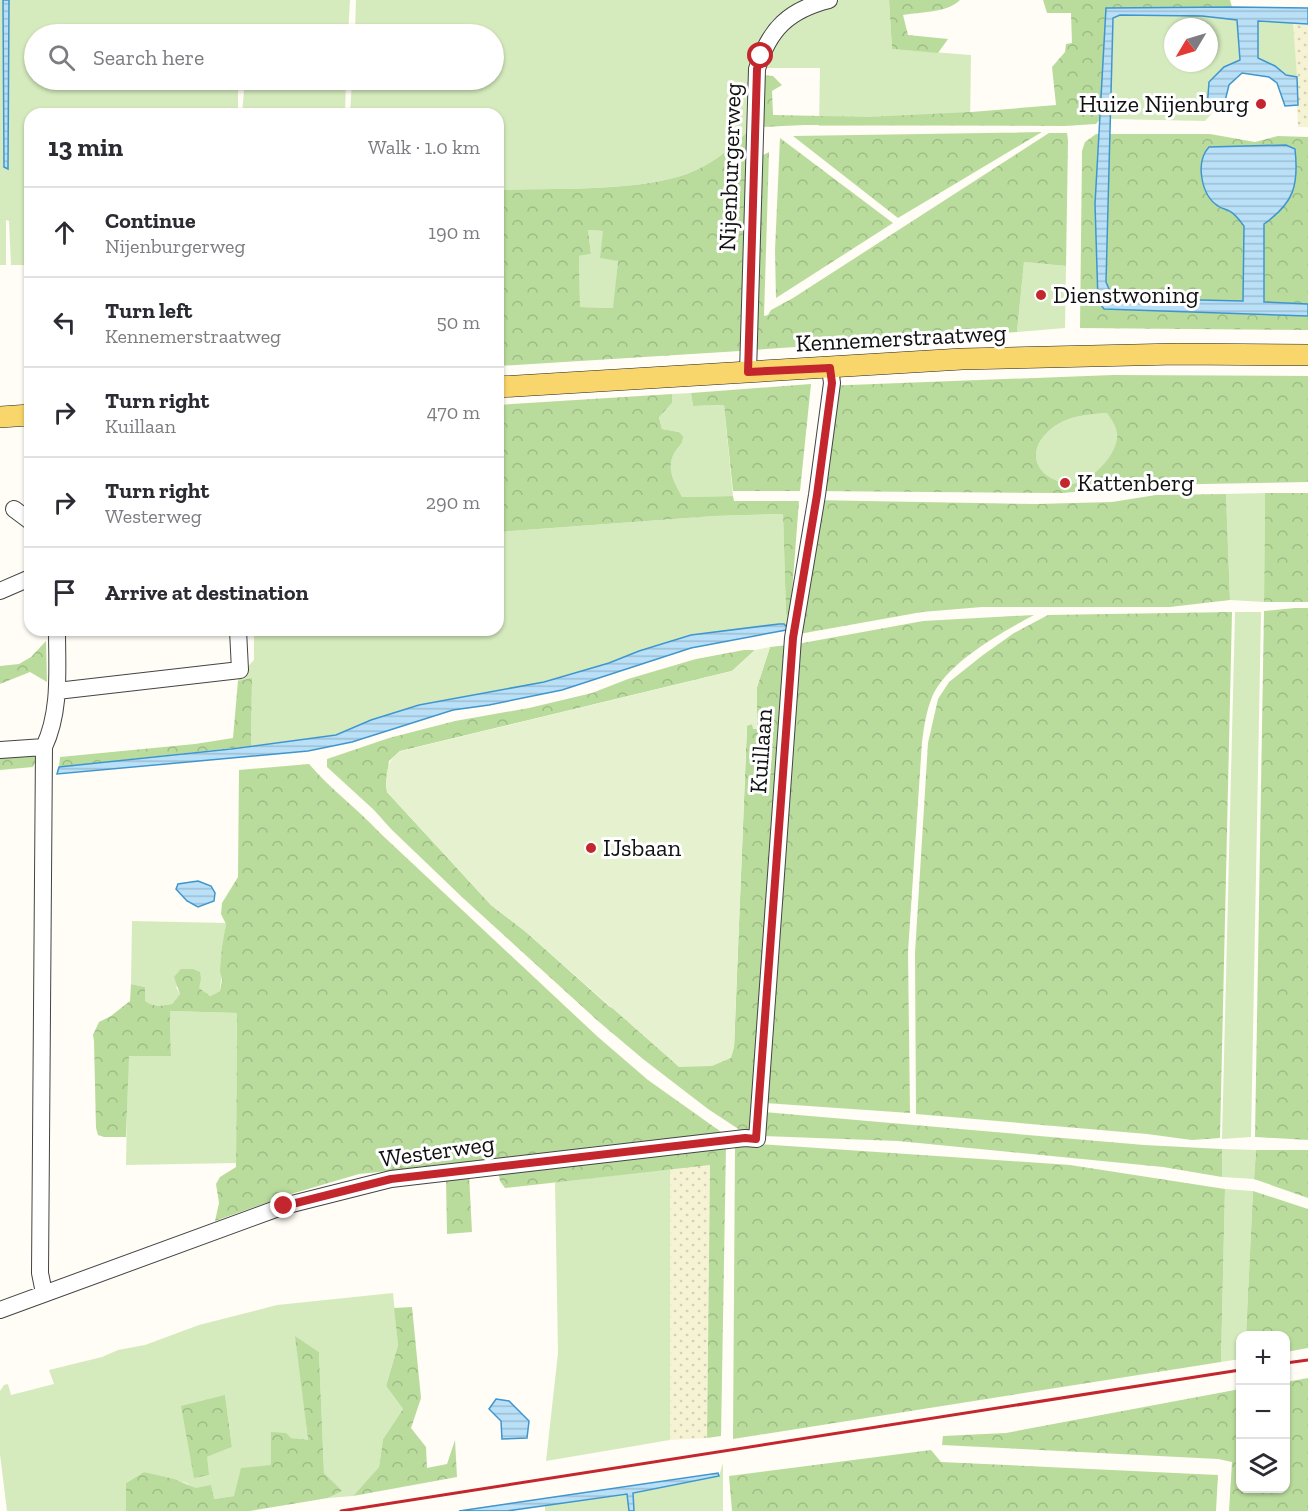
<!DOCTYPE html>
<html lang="en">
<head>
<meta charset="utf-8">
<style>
	body { margin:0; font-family:"Zilla Slab",serif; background:#f2f2f3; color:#2b2b33 }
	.controls { position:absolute; right:18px; bottom:18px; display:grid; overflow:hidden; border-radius:12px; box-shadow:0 2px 4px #0004 }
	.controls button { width:54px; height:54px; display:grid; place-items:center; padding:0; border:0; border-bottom:2px solid #e1e1e2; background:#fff; color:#2b2b33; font:30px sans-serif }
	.compass { position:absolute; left:1164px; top:18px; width:54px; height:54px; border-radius:50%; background:#fff; box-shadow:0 2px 4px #0004; rotate:232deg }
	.stop { position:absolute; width:18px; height:18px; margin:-14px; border:4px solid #c4262e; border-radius:50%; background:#fff }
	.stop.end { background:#c4262e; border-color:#fff; box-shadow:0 2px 6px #0008 }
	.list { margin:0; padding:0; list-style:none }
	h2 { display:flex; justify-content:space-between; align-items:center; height:78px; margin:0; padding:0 24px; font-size:26px }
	h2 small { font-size:20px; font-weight:400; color:#7c7c81 }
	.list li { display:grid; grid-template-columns:39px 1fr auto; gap:18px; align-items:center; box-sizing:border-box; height:90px; padding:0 24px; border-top:2px solid #e1e1e2 }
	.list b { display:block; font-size:22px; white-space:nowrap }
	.list p { margin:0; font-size:20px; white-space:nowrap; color:#7c7c81 }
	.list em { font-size:20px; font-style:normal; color:#7c7c81 }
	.icon { flex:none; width:33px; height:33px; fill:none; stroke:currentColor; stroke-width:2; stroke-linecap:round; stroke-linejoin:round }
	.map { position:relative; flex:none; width:1308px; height:1511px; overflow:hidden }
	.search { position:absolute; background:#fff; box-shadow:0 2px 4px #0004; left:24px; top:24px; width:480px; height:66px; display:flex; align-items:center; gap:15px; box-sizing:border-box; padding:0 21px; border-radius:33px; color:#7c7c81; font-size:22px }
	.panel { position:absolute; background:#fff; box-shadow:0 2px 4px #0004; left:24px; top:108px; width:480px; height:528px; border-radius:18px }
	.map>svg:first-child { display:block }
	.farmland { fill:url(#farmland-dots) }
	.grass { fill:#d5ebbd; fill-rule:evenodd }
	.forest { fill:url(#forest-crowns); fill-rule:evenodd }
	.pitch { fill:#e6f2cf }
	.water { fill:url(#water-rules); stroke:#3f96cf; stroke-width:1.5 }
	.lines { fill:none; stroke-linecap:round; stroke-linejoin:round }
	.minor-casing { stroke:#444; stroke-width:18 }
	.major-casing { stroke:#222; stroke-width:22 }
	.minor { stroke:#fff; stroke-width:16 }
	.major { stroke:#f9d66b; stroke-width:21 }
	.rail { stroke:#c4262e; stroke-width:3 }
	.route { stroke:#c4262e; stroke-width:8 }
	.poi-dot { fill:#c4262e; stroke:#fff; stroke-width:2 }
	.labels { text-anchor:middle; stroke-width:6; stroke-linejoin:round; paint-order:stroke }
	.poi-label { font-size:24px; fill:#111; stroke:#fff; text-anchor:start }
	.street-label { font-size:24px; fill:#111; stroke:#fff }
</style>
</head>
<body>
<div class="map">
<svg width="1308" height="1511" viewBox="0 0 1308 1511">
	<defs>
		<pattern id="farmland-dots" width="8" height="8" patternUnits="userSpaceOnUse" patternTransform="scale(1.5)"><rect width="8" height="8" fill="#f6f3d4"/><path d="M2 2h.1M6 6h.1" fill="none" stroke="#d2cfb5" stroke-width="1.8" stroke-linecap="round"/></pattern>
		<pattern id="forest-crowns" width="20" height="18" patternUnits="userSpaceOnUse" patternTransform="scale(1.5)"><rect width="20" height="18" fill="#b9dc9c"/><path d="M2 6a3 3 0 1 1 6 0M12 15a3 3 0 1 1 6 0" fill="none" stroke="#9ebc85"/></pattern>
		<pattern id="water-rules" width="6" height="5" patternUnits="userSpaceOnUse" patternTransform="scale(1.5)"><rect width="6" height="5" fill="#b9e0f7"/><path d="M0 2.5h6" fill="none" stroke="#9ebfd3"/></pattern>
	</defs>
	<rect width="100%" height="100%" fill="#fffdf5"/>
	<path class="farmland" d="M1293,23L1308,24V127H1298Z
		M710,1165L707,1438L670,1440V1169Z"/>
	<path class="grass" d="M0,0H3L4,167L8,169L9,0H350L348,34H242L241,25H239V34H34V80H238V114H30V265H11L9,221L6,220V265H0Z
		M356,0H808L778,23L747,132C730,150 710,165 687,174C634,192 554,188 498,190V114H350L352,80H494V34H355Z
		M840,0H889L892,49L971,55L970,125L819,126L820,68H763L777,35L810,9Z
		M1120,15L1202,16L1237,20L1240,61L1224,67L1207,109L1214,111L1205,121L1111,119L1113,18ZM1173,27H1209V63H1173Z
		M1258,21L1293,23L1297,77L1286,75L1279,69L1258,58Z
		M245,80H346L345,114H242Z
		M588,230L603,231L618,261L614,308L580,307L579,256L591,254Z
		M1024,262L1066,266L1065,328L1017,332Z
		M691,393L693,406L724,405L733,496L682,497C674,481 664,467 677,449C681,444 683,443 683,436L679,432L662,429L659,416L672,403V394Z
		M1107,413C1112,419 1117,425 1118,433C1120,454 1088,486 1067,484C1063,484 1058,481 1054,480C1035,472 1030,452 1044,436C1062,416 1082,415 1107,413Z
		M1265,493L1264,602L1230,600L1226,494Z
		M783,514L786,614L790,619L787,627L779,624L691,635L639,651L609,663L543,682L419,705L371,720L336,735L251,746L252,679L238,681V677L254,660V630H498V532L715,516Z
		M1235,612H1261L1251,1137L1222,1139Z
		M132,921L226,923L220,991L210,996L198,988L201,979L176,987L180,994L172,1004L158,1006L150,1004L145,1001V987L131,984Z
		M170,1011L237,1013L236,1163L126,1165L128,1056H171Z
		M1222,1149L1256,1150L1254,1179L1222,1177Z
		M670,1169V1440L546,1461L558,1353L555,1182Z
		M1225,1189L1253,1191L1246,1335L1240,1336V1359L1221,1362Z
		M393,1293L398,1345L386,1386L403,1409L383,1439L379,1467L353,1496L328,1498L341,1491L324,1473L319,1352L296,1337L308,1441L291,1438L271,1432V1466L234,1496L214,1499L186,1483L144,1472L126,1483V1511H7L0,1454V1391L4,1385L8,1384L11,1395L54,1384L49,1370L102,1357L118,1350L145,1345L199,1325L277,1305ZM225,1395L232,1447L207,1457Z
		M723,1463V1511H634L633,1493L719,1476Z
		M628,1494L629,1511H545V1505Z"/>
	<path class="forest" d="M889,0H960C947,13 920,12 903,15L908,35L948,39L938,53L892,49Z
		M1043,0H1230L1232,7L1107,9L1101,118L1096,124L1064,126L804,125L760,127L763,75L773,76L782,85L772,91L773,115L869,117L971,112L1056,105L1052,67L1065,52L1066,44L1072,43L1071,13H1047Z
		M747,132L740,351L498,366V190C554,188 634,192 687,174C710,165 730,150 747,132ZM588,230L603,231L600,258L618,261L613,308L580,307L579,256L591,254Z
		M1042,132L898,218L793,136Z
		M1049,133H1067L1068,140L1066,266L1024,262L1017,332L752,350L757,158L769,152L764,316L768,315L771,310L793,298Z
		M1096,134H1100L1095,204L1098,301L1104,309L1308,316V330L1080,328L1082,151L1085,142Z
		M1110,134H1210L1255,142L1278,136L1308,137V304L1264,302V224L1278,214L1201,163L1204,185L1217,206L1232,212L1244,226L1243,301L1113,298L1106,282Z
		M780,138L893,223L776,298L775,250Z
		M1113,375L1308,376V482L1145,485L1063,493L810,491L823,386ZM1107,413C1111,419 1116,425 1117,433C1120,454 1088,486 1067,484C1064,484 1058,481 1055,480C1035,472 1030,452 1044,436C1062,416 1082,415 1107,413Z
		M811,384L800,491H733L724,405L693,406L691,393Z
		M672,394V403L659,417L662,429L679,432L683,436C683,443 681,444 677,449C664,467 674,481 682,497L733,496L734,501H799L790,619L786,614L783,514L715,516L498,532V405Z
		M1265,493H1308V602H1264Z
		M1226,494L1230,600L1170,607H982L922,612L799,634L809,500L1036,504L1112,502L1156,495Z
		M1295,608H1308V1140L1255,1137L1264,611Z
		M1232,612L1220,1138L1192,1140L1147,1134L916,1114L915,953L928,743L938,699L949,682L983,655L1014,633L1048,615Z
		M1034,615C1002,632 946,663 932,697C926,712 924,727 922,742L908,952L910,1113L765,1103L797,644L923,621Z
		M46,641L47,682L30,672L0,684V666L19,664L31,657Z
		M788,645L752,1135L746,1134L708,1109L643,1059L598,1021L463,898L391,829L374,810L327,767V759L389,738L455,721L529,708L592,693L628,679L696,659L744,650H755L732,671L400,751L389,761L386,784L387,792L491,905L526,932L610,1007L734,1048L747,725L753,724L757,728V687L770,647Z
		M252,678L251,746L59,767L60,757L195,744L233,738L238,681Z
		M31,753L38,756L33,767L0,770V755Z
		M309,764C330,789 357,808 380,833L598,1037L648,1080L724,1134L590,1147L554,1154L359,1174L291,1194L215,1221L219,1203L216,1184L220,1177L236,1167L237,1013L170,1011L171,1056H129L126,1137H104L98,1135L96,1128L94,1041L93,1035L99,1022L111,1016L130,1001L131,984L145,987V1001L150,1004L158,1006L172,1004L180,994L174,977L181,969H193L200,972L201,979L199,988L210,996L220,991L222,980L220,971L222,947L226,924L221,914L222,903L238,877L239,770Z
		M764,1112L1144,1145L1222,1149V1177L1163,1167L898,1141L763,1136Z
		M745,1143L1070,1165L1225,1189L1221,1362L733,1439L735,1145Z
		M726,1146L721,1436L707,1438L710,1165L505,1188L500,1181L498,1171Z
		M1256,1150H1308V1198L1254,1179Z
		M469,1174L472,1232L447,1234L446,1177Z
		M1253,1191L1308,1209V1348L1286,1352V1336L1246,1335Z
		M412,1307L421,1398L411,1428L426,1447L427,1468L447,1464L455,1440L457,1477L353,1496L379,1467L383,1439L403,1409L386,1386L398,1345L394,1308Z
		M295,1336L319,1352L324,1473L342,1491L328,1498L250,1511H126V1483L144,1472L174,1479L196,1488L211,1485L214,1499L234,1496L241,1468L271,1465V1432L286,1433L291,1438L308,1440Z
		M1308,1378V1511H1229L1232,1462L1218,1459L942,1445L943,1436L1006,1433L1240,1389V1488H1286V1382Z
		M225,1395L232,1447L207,1457L209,1475L194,1478L181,1406Z
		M931,1450L941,1462L1218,1475L1216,1511H732L729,1476Z"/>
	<path class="pitch" d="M770,647L757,687V729H753L752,724L747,726L734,1048L731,1058L712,1066L679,1067L526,932L491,905L387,792C385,777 386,759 401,751L732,671L755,650Z"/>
	<path class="water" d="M3,0H9L8,169L4,167Z
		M1232,7L1308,8V24L1258,21V58L1275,66L1286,75L1297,77L1298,105L1285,106L1277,83L1269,77L1242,73L1229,85L1223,109L1219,112L1207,109L1209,82L1224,67L1240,60L1237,20L1202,16L1120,15L1113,18L1106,282L1113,298L1243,301L1244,226C1240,221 1236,215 1231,212C1227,209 1222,209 1218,206C1201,195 1195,162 1209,147L1286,145L1295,149C1299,185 1294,203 1264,224V302L1308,304V316L1104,309L1098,301L1095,204L1106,8Z
		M779,624H784L787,627L786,630L691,648L562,690L489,705L453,710L352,742L308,751L57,774L59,767L231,749L336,735L371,720L419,705L544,682L609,663L639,651L691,635Z
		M198,881L211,886L215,893L214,901L198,907L187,901L176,889L178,884Z
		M496,1399L509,1401L529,1421L527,1438L502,1439L501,1421L489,1409Z
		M718,1473L719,1476L633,1493L634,1511H629L627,1494L507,1511H459Z"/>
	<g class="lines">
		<g class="minor-casing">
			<path id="minor" d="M748,372L757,69C769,29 789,10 829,0
				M14,509L30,521
				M0,591L30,578
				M57,691L240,670L238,630
				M0,750L44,747
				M44,1293L40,1273L44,747C61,711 57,669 57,630
				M0,1310L284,1206L391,1179L745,1138L757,1139L793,638L817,495L832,383L830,368"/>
		</g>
		<g class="major-casing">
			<path id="major" d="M498,387L962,359L1177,354L1308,355
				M0,417L30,415"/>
		</g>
		<use href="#minor" class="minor"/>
		<use href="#major" class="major"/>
		<path class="rail" d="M1286,1363L1308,1360
			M341,1511L1240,1370"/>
	</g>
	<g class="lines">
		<path class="route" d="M284,1206L391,1179L745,1138L756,1139L793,638L817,495L832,383L830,368L748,372L757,69L761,56"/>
	</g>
	<g class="poi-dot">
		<circle cx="1261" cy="104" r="6"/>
		<circle cx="1041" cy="295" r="6"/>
		<circle cx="1065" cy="483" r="6"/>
		<circle cx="591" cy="848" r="6"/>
	</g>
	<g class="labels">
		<g class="poi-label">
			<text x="1249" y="112" text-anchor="end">Huize Nijenburg</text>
			<text x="1053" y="303">Dienstwoning</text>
			<text x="1077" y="491">Kattenberg</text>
			<text x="603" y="856">IJsbaan</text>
		</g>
		<g class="street-label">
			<text transform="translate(730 167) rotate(-88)" y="8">Nijenburgerweg</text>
			<text transform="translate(901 338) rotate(-3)" y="8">Kennemerstraatweg</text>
			<text transform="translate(761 751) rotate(-86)" y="8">Kuillaan</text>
			<text transform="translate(437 1151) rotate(-8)" y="8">Westerweg</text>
		</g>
	</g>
</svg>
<div class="controls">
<button>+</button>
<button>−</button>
<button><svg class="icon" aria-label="layers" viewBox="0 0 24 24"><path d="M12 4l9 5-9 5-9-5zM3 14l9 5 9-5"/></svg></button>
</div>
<svg class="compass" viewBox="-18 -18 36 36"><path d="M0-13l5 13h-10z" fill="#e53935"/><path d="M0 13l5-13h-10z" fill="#7c7c81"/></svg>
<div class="stop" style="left:761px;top:56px"></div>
<div class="stop end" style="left:284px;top:1206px"></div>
<div class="search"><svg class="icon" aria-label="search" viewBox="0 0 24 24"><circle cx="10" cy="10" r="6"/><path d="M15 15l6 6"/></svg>Search here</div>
<section class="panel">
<h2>13 min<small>Walk · 1.0 km</small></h2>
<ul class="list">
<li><svg class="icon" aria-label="ahead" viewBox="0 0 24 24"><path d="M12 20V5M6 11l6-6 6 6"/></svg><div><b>Continue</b><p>Nijenburgerweg</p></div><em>190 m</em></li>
<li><svg class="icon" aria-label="left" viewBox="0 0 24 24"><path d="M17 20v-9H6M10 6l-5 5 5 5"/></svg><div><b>Turn left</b><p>Kennemerstraatweg</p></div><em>50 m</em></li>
<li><svg class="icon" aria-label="right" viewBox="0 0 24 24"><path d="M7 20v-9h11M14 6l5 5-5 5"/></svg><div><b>Turn right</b><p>Kuillaan</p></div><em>470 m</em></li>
<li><svg class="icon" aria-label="right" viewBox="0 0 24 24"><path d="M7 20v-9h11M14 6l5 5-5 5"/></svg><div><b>Turn right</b><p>Westerweg</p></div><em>290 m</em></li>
<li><svg class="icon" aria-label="arrive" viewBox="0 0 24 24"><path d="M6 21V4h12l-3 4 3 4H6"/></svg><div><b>Arrive at destination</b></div></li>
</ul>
</section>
</div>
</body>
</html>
